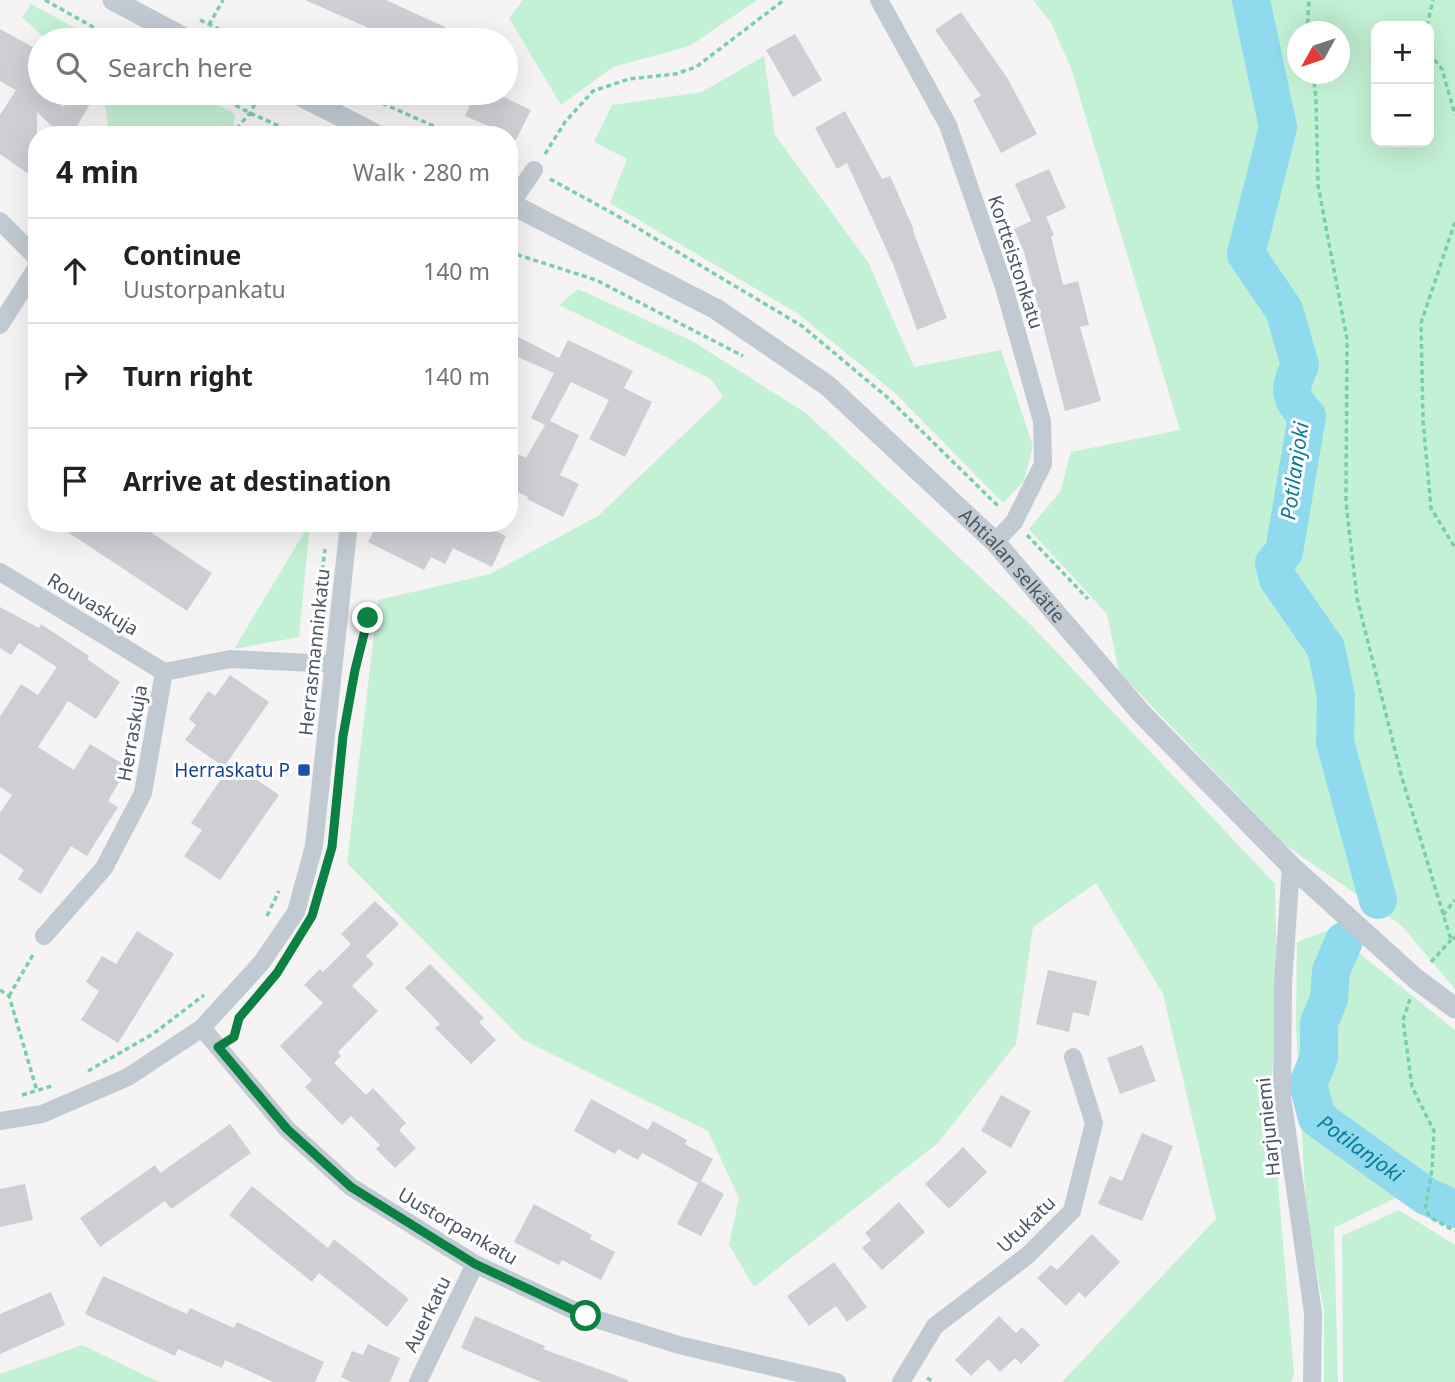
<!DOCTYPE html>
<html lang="en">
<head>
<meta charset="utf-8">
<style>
	body { margin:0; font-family:"Noto Sans",sans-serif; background:#f6f6f6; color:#202124 }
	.controls { position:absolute; right:21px; top:21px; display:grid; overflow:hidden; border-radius:14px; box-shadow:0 7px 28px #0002 }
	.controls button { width:63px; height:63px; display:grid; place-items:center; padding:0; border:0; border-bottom:2px solid #e0e0e0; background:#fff; color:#202124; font:35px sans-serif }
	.compass { position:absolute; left:1287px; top:21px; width:63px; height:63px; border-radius:50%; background:#fff; box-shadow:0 7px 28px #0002; rotate:230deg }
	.stop { position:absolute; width:21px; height:21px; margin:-16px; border:5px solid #0b8043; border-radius:50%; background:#fff }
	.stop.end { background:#0b8043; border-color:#fff; box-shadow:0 2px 7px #0008 }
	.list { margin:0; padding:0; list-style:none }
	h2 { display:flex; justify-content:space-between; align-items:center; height:91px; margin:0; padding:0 28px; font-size:30px }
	h2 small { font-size:23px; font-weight:400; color:#757577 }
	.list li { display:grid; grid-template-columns:46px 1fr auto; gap:21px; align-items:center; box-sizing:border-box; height:105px; padding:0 28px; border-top:2px solid #e0e0e0 }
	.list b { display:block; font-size:26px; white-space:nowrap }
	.list p { margin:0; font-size:23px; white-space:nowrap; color:#757577 }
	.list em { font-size:23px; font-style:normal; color:#757577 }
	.icon { flex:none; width:38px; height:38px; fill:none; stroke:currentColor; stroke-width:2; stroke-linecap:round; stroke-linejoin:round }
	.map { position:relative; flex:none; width:1455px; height:1382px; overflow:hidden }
	.search { position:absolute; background:#fff; box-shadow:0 7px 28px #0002; left:28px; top:28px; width:490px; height:77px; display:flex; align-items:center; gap:18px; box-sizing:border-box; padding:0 24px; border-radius:38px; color:#757577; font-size:26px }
	.panel { position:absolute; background:#fff; box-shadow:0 7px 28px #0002; left:28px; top:126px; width:490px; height:406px; border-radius:28px }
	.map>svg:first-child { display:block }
	.green { fill:#c3f1d5; fill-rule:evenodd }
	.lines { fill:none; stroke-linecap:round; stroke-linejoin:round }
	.river { stroke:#90daee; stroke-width:38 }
	.building { fill:#cdcfd5 }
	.path { stroke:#7ad0a6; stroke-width:3.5; stroke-dasharray:5 3.5; stroke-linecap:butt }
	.minor { stroke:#c1cad2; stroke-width:18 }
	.tertiary { stroke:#c1cad2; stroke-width:21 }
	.route { stroke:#0b8043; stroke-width:9 }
	.transit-dot { fill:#1a4fb4; stroke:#fff; stroke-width:2.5 }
	.labels { text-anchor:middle; stroke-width:6; stroke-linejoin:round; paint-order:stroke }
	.street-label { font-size:19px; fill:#4a5661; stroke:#fff }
	.transit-label { font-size:19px; fill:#164399; stroke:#fff; text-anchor:end }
	.water-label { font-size:21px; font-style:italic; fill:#0c7c9b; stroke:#fff }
</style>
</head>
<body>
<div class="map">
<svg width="1455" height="1382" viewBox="0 0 1455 1382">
	<rect width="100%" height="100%" fill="#f5f3f3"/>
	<path class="green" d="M523,0H757L690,46L613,67L561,105L509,18Z
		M1033,0H1455V989L1401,925L1285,845L1119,672L1107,614L1029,529L1060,492L1071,452L1180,430L1071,68L1051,23ZM1376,26H1429V142H1376ZM1298,32H1340V74H1298Z
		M31,4L98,40H47L22,17Z
		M764,56L775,135L868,262L914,367L1001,350L1033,446L1024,481L1003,503L894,392L797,313L610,203L627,159L594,142L612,105L702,92Z
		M97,93H195L235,114L234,125L222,135H109L106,109Z
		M578,289L692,341L806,413L1033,627L1275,884L1277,971L1271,1099L1294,1375L1291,1382H1062L1216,1219L1163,994L1096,883L1033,927L1016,1044L938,1143L754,1287L729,1245L739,1198L708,1131L523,1040L347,863L378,600L490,574L598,516L723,397L711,379L559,305Z
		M310,523L299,637L234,649Z
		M1332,929L1344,941L1455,1030V1212L1410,1191L1334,1228L1338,1382H1324V1312L1306,1209L1296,1025L1297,942Z
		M1399,1210L1455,1245V1382H1343L1342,1236Z
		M82,1345L159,1382H0V1374Z"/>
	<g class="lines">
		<g class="river">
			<path d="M1251,0L1278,127L1246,254L1284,310L1300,365C1289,389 1288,396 1307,416L1284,552L1274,563L1278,579L1326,648L1336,696L1335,742L1378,900"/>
			<path id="s1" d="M1344,941L1331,971L1329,999L1319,1023V1057L1308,1084L1317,1118L1426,1196L1455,1209"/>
		</g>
	</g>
	<path class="building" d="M305,0H386L473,40H383L385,35Z
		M961,12L1008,79L1037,134L1001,153L973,100L981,96L935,30Z
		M0,29L40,51V93L64,107L73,93L91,102L72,135H61L37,112V180L0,154V115L16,90L0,81Z
		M795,34L822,80L793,97L766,50Z
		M475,93H495L531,110L516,140L509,135L465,116Z
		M845,111L882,179L890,176L914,230L913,231L947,318L917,330L893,264L847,163L837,169L815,128Z
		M1049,169L1066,208L1046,217L1054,235L1051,236L1063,285L1078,281L1089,325L1080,327L1101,401L1065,411L1024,252L1014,229L1031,221L1015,184Z
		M509,332L559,358L568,340L633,371L624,388L652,402L625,457L589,439L609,400L571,382L550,421L579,435L560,475L579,484L563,517L527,499L528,497L509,488V450L526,458L545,425L531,418L554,373L509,353Z
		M54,523H137L212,573L187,611Z
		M378,523H479L506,536L492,567L453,548L445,564L431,557L424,570L368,542Z
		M0,607L39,628L41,624L89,656L87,659L120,682L96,719L68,701L38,747L74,770L90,744L128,767L108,801L118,807L87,856L71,846L41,894L18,879L24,870L0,853V813L12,795L0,787V717L21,684L38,695L57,667L19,643L11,655L0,648Z
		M230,675L269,702L224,767L185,740L196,725L189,719L208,691L215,696Z
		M232,763L279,795L220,880L184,856L202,830L191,823Z
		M375,901L399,924L366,956L374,964L352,986L378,1011L338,1052L341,1056L334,1063L366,1095L373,1088L406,1123L399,1130L416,1148L395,1168L376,1149L380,1145L351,1116L342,1125L305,1087L312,1080L280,1046L323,1003L304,985L320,969L323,972L351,944L341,934Z
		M137,931L174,954L118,1043L81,1020L99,991L86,982L102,956L116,964Z
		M430,964L484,1018L479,1022L496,1040L471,1064L435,1028L440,1024L405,988Z
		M1048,970L1097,981L1089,1016L1073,1012L1069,1032L1036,1024Z
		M1142,1045L1156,1081L1120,1094L1107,1058Z
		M1001,1095L1031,1111L1011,1148L981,1131Z
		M591,1099L648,1130L653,1121L687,1140L685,1144L713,1159L701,1181L724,1194L701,1236L677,1224L698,1183L642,1153L638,1160L618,1149L615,1154L574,1131Z
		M230,1124L251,1153L171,1209L165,1201L100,1247L80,1218L155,1165L160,1173Z
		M1142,1133L1173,1146L1142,1221L1098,1204L1110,1176L1122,1181Z
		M963,1147L987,1172L949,1209L925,1184Z
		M25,1184L33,1220L0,1227V1189Z
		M252,1186L328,1248L334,1239L409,1299L387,1327L319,1273L312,1282L229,1215Z
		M899,1202L925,1232L882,1270L862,1248L871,1240L865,1233Z
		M534,1204L592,1235L590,1239L615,1252L601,1280L562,1260L559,1265L514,1242Z
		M1092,1234L1120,1262L1085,1298L1079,1292L1066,1306L1037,1278L1051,1265L1057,1270Z
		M834,1262L867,1307L847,1322L836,1306L809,1326L787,1296Z
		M103,1276L187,1314L190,1308L234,1328L237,1322L324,1362L315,1382H273L225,1360L222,1368L178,1349L175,1356L85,1314Z
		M51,1292L65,1325L0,1354V1314Z
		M475,1316L545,1346L543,1349L628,1380V1382H541L461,1348Z
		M999,1316L1016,1333L1022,1327L1040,1345L1021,1364L1015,1358L1000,1372L988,1359L971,1376L955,1360Z
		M368,1344L400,1358L390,1382H351L341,1377L352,1351L363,1355Z"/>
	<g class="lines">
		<path class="path" d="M45,0L116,40
			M200,20L242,40
			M209,25L223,0
			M1427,26L1433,0
			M1307,32L1309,0
			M1429,53L1442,69L1455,115
			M1313,74L1316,98L1318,185L1347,339L1346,503L1357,598L1402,778L1451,940L1455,937
			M213,93L250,113L299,135
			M359,93L454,135
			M231,135L250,113L261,93
			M545,154L565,122L593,91L629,79L675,74L696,67L784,0
			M509,159L518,163
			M550,179L614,214L802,326L888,398L999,507
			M1455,222L1421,323L1423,420L1431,508L1455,548
			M509,252L596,280L743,356
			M1027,535L1088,599
			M313,646L325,549
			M355,671L368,618
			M1443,915L1455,900
			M267,916L279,891
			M1431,962L1451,940
			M0,990L9,996L37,1091
			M9,996L34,953
			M1410,999L1403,1020L1412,1087L1434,1131L1432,1170L1425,1210L1433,1219L1455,1231
			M234,1037L239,1018
			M88,1071L153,1034L204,995
			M22,1095L52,1086
			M927,1378L934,1382"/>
		<path class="minor" d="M879,0L948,125L1004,287L1042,421L1043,464L1014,522L995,542
			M509,206L534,170
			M0,221L37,258
			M0,325L37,267
			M0,572L164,672
			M164,672L230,659L334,664
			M1291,866L1283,984L1282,1097L1313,1313L1312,1382
			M44,936L104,868L143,793L164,672
			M202,1028L287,1129L351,1187L475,1264L586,1316L679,1345L837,1382
			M0,1121L42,1114L128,1077L202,1028L262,962L296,912L314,846L349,523
			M418,1382L475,1264
			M901,1382L935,1326L1028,1255L1072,1211L1094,1123L1073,1057"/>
		<g class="tertiary">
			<path d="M113,0L188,40"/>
			<path d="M295,93L377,135"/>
			<path id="s2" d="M509,203L716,309L828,386L995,542L1141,713L1291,866L1416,979L1455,1008"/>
		</g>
	</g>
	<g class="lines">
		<path class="route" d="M368,618L355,670L343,736L332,847L312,916L277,973L239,1018L234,1037L218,1047L287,1129L351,1187L475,1264L586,1316"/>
	</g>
	<rect class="transit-dot" x="297" y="763" width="14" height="14" rx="3.5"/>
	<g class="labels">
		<g class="street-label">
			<text transform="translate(1016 262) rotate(72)" y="7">Kortteistonkatu</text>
			<text dy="7" stroke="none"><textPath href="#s2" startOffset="626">Ahtialan selkätie</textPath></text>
			<text transform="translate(93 604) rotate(31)" y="7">Rouvaskuja</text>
			<text transform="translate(314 652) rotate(-84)" y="7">Herrasmanninkatu</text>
			<text transform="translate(132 733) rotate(-80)" y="7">Herraskuja</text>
			<text transform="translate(1268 1127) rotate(-96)" y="7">Harjuniemi</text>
			<text transform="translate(1026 1224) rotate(-44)" y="7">Utukatu</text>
			<text transform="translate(458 1226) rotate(30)" y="7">Uustorpankatu</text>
			<text transform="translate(427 1314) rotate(-64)" y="7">Auerkatu</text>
		</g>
		<g class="transit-label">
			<text x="290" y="777">Herraskatu P</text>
		</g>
		<g class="water-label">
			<text transform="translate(1295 471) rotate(-82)" y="7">Potilanjoki</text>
			<text dy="7" stroke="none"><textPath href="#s1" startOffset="238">Potilanjoki</textPath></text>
		</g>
	</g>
</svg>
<div class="controls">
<button>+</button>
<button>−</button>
</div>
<svg class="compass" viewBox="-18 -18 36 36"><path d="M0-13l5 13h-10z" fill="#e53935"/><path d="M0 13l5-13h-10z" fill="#757577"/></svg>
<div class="stop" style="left:586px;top:1316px"></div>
<div class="stop end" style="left:368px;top:618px"></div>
<div class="search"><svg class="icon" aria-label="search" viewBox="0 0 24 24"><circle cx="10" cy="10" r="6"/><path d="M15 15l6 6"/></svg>Search here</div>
<section class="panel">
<h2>4 min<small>Walk · 280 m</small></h2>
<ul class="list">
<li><svg class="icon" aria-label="ahead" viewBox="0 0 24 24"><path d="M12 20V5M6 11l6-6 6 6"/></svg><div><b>Continue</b><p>Uustorpankatu</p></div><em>140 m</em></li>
<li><svg class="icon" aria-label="right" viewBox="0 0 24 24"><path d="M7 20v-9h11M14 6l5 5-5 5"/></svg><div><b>Turn right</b></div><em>140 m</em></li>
<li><svg class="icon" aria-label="arrive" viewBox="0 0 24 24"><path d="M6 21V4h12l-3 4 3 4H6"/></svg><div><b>Arrive at destination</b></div></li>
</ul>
</section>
</div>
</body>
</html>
